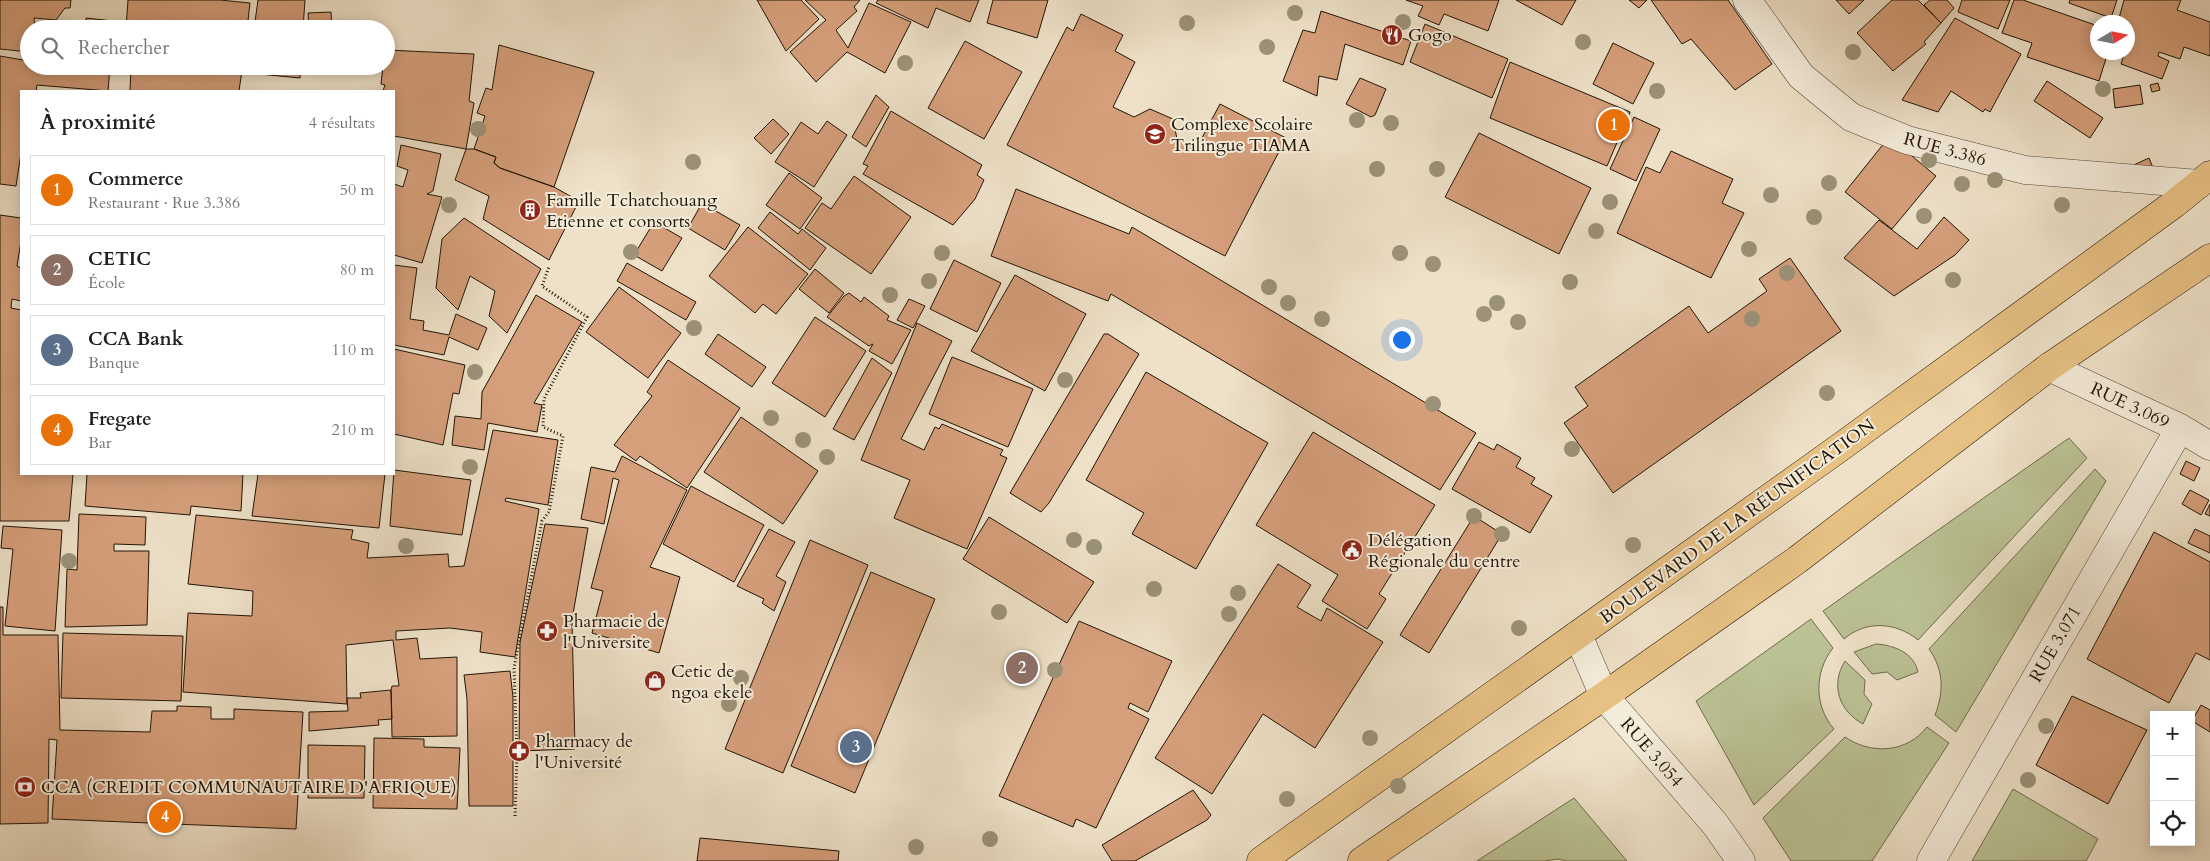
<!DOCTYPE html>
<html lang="fr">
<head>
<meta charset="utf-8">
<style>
	body { margin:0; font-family:Cardo,serif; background:#f2f2f2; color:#202124 }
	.controls { position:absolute; right:15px; bottom:15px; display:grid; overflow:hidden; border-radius:0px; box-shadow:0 2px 12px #0003 }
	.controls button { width:45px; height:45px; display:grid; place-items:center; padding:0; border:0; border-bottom:1px solid #e0e0e0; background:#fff; color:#202124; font:25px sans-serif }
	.compass { position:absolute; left:2090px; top:15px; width:45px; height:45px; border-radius:50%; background:#fff; box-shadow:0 2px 12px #0003; rotate:80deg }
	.you { position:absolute; left:1401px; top:339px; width:18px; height:18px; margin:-12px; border:4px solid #fff; border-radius:50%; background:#1a73e8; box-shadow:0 0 0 8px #1a73e833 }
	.badge { display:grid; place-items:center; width:32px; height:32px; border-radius:50%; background:#2563eb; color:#fff; font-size:16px; font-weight:700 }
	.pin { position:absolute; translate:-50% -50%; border:2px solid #fff; box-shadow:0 1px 5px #0006 }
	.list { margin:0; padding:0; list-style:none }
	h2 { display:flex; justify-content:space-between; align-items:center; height:65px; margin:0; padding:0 20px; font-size:21px }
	h2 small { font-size:16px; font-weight:400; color:#757577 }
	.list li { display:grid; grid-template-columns:32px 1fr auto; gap:15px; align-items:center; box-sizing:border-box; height:70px; margin:0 10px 10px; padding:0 10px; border:1px solid #e0e0e0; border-radius:0px }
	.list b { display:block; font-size:19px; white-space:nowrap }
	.list p { margin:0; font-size:16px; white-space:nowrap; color:#757577 }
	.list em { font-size:16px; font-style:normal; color:#757577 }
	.icon { flex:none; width:28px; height:28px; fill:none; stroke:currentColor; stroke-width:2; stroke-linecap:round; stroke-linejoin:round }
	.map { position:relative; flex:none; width:2210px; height:861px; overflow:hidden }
	.search { position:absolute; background:#fff; box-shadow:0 2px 12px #0003; left:20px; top:20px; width:375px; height:55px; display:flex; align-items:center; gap:12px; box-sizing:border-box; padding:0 18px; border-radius:28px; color:#757577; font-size:19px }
	.panel { position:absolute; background:#fff; box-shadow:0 2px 12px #0003; left:20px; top:90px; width:375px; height:385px; border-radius:0px }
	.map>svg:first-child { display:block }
	.green { fill:#bbc294; stroke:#6e6c4c }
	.building { fill:#d59f7b; stroke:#211505 }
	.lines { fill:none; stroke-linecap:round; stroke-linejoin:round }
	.minor-casing { stroke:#544836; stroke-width:29 }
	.major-casing { stroke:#211505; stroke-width:29 }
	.path { stroke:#211505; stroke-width:3; stroke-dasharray:1 2.5; stroke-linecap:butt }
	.minor { stroke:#f4ecdb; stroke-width:28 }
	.major { stroke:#e7c084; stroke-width:28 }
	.tree { fill:#9b9278 }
	.labels { text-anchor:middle; stroke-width:4; stroke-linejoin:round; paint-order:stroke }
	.poi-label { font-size:18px; fill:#211505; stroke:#f4ecdb; text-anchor:start }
	.street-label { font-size:18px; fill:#211505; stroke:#f4ecdb }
</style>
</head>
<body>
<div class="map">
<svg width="2210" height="861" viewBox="0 0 2210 861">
	<rect width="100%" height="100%" fill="#eee1c8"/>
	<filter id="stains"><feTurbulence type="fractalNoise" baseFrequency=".004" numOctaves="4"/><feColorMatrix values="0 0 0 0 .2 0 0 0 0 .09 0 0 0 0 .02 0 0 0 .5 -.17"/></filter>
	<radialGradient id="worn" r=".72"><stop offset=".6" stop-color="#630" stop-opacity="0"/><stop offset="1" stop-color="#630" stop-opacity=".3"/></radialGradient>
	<path class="green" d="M2069,438L2087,458L1918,640C1896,622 1866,620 1844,639L1823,611Z
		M2095,469L2106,481L1956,732L1935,715C1944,692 1944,670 1929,649Z
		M1811,619L1833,648C1814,672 1814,706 1834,729L1754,805L1696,701Z
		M1876,644C1894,645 1914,653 1918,672L1897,680L1887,672L1872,674L1854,652Z
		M1845,661L1865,680L1864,694L1872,704L1863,724C1839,711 1830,685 1845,661Z
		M1927,727L1949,743L1872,861H1791L1763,818L1845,737C1871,755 1907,753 1927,727Z
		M2013,789L2098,839L2086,861H1972Z
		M1574,798L1627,861H1567L1558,859L1544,861H1477Z"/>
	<path class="building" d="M0,0H71L70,8H65L56,20L34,18L35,29H29V52L0,49Z
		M128,0H220L250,3L247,29H126Z
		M258,0H305L303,29H254Z
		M757,0H801L819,19L786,51Z
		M805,0H860L854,7L857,11L836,30L848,48L869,3L911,22L885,73L847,52L816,82L790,52L826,20Z
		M878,0H979L970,22L936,8L928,28L876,3Z
		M993,0H1048L1037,38L987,23Z
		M1406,0H1499L1488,31L1444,14L1439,25L1418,16L1423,6Z
		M1516,0H1576L1562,25Z
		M1629,0H1647L1639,8Z
		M1651,0H1728L1772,64L1735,90L1691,39L1682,44Z
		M1836,0H1864L1849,14Z
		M1892,0H1918L1941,23L1924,42L1926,44L1893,71L1857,33Z
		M1930,0H1947L1954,8L1941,23L1924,5Z
		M1962,0H2010L1998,29L1958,12Z
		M2014,0H2023L2098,26V52H2108L2099,81L2027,57L2032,43L2002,33Z
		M2070,0H2117L2111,18L2069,3Z
		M2124,0H2181L2177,10L2210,22V56L2184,47L2180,59L2159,52L2158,56L2169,61L2162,79L2121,64L2125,52H2128L2132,31L2128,29V22H2118Z
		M1321,11L1411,41L1403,65L1345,44L1337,80L1319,76L1317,96L1283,81L1303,30L1315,33Z
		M331,12L332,29H309L308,13Z
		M1081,14L1123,35L1115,51L1135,62L1113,107L1134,117L1150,109L1173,119L1177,139L1196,149L1220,104L1286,138L1225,256L1007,145L1067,27L1073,31Z
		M86,18L113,21V29H44L45,25L86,29Z
		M1955,18L2021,54L1990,112L1985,109L1983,112L1951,91L1938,112L1902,100Z
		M1425,24L1508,59L1492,98L1410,62Z
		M965,41L1022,72L984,139L928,108Z
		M1613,43L1654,63L1633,104L1593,84Z
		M499,45L594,72L554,187L500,168L494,163L496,157L474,149L485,116L477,113L486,88L492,90Z
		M386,50L474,54L469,101L474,103L466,149L394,136V91H383L385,85L381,84L383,66H386Z
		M0,56L29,61V66H110L108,91L37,85L36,91H21V153L16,186L0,184Z
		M1510,62L1630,112L1607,166L1490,118Z
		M131,66H214L242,70L239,91H130Z
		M250,66H301L300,78L249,73Z
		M1360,78L1386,89L1375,115L1371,117L1346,104Z
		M2047,81L2103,118L2090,138L2034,101Z
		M2158,83L2160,90L2152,92L2150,85Z
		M2140,85L2143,104L2115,108L2113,89Z
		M876,95L889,107L866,147L852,137Z
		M891,111L982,165L977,175L984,180L975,199L953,225L863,174L868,166L863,164Z
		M1634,117L1660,129L1636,181L1610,169Z
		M773,119L789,134L771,154L754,138Z
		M827,121L847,135L814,187L775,162L801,122L818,134Z
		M1479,133L1591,188L1559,254L1445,197Z
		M1889,137L1936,176L1892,229L1845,192Z
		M401,145L441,154L433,191L427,194L442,197L422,263L394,255V184L403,187L408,170L397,166Z
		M466,149H474L496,157L494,163L500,168L554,187L579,201L549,260L483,219L489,196L455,180Z
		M1671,151L1733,179L1722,203L1744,213L1711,278L1617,233L1646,167L1660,173Z
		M2149,158L2153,168L2125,169Z
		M789,173L822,198L800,229L766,205Z
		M854,176L911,217L871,274L805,228L822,203L831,209Z
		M1016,189L1129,234L1132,227L1476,433L1440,490L1111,294L1108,301L991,256Z
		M702,203L740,225L725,250L688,228Z
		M770,212L798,234L802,229L826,248L810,270L758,228Z
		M0,215L21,218V241L17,266L21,268V264V301L12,299L11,308L21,310V474H73L69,521H0Z
		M1944,217L1969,240L1955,255L1894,296L1844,258L1879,220L1917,249Z
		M464,218L541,269L507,333L489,316L495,291L470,276L458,310L436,288L442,239Z
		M654,222L682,238L662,271L634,255Z
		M748,227L808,274L776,314L763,304L755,313L709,276Z
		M1790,258L1841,331L1613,493L1564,423L1588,406L1575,387L1689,306L1708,333L1767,291L1759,279Z
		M954,260L1001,283L977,332L930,309Z
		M627,263L696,302L686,320L617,281Z
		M394,265L417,268L410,319L424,321L423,330L449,335L456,314L487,328L478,350L449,337L444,355L394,345Z
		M815,269L844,293L829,313L799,289Z
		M1015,275L1086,314L1045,391L971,351Z
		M619,287L681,333L648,378L586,332Z
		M849,293L861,302L864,297L889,316L887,320L911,330L892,364L869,351L873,344L869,346L827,317L844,296Z
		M536,295L582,322L534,403L542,405L537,432L488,423L484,450L452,445L455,416L481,419L482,392Z
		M909,299L925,306L913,328L897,320Z
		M815,317L866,351L825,417L772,383Z
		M917,323L952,341L901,439L924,450L935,427L939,429L942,424L1003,450L1000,455L1007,458L967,549L894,518L910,480L861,460Z
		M718,334L766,367L752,387L705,354Z
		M1104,334H1108L1139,354L1049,503L1041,512L1010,493Z
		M394,349L465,365L459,394L453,393L443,445L394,434Z
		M952,357L1033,389L1008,447L929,414Z
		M872,358L892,373L854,440L833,429Z
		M668,360L740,408L687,488L640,456L636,461L614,445L652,396L647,392Z
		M1146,372L1268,443L1196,569L1132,534L1144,513L1086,480Z
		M741,417L818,471L783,524L704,472Z
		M493,430L558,440L548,505L506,498L505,501L539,509L515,657L480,652L482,632L450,628L396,631V640L417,638L420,659L457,657V736L392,737L391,690L392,686H399L393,640L346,645L347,704L183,692L188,613L252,616L253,591L188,584L196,515L353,530L351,539L369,543L367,558L448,554L449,567L464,566Z
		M1313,432L1435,505L1379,594L1386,599L1367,629L1322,601L1338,575L1256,525Z
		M1479,442L1494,450L1497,444L1521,458L1516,467L1535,478L1531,484L1552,496L1530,533L1452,489Z
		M622,456L687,490L650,567L680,577L659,653L592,633L603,591L591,588L619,480L613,478L604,524L581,519L591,467L615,472Z
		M2186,461L2200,468L2194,481L2180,474Z
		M394,470L471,480L462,535L390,526Z
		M87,474H243L241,511L191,506L190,515L85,506Z
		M258,474H385L379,528L252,516Z
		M691,486L764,525L734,582L663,544Z
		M2190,490L2209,500L2201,515L2182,504Z
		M2210,504V516L2205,514Z
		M79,514L146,517L145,545L114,544V551H149L147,625L65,627L67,569L77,570Z
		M1474,516L1502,534L1429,653L1400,635Z
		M989,517L1094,582L1067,623L963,559Z
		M545,524L588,528L572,620L575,749L519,751L520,642Z
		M3,526L62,530L55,631L5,626L13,549L1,548Z
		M769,529L795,542L776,576L786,582L774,611L762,603L764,599L737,586Z
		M2195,529L2210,536V553L2188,543Z
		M2154,532L2210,562V660L2196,653L2169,703L2087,659Z
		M810,540L868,565L783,773L725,749Z
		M1278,564L1311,585L1297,607L1321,621L1327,608L1383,642L1315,748L1263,714L1212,794L1155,758Z
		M871,572L935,599L855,793L791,766Z
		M0,607H3V635H58L60,730L150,732L152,711H177V706L211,707V719H234V709L303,712L296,829L52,819L57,740L49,739L48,823L0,824Z
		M1079,621L1172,661L1148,712L1130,703L1128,708L1149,719L1096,828L1076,819L1073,827L999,796Z
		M63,633L183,636L181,701L61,698Z
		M510,671L513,697V806H469L467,699L464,675Z
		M391,690L392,719L378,720L379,725L309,731V712L348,711L347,698H361L360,693Z
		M2072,696L2147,730L2108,804L2036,765Z
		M2201,705L2210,710V732L2192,721Z
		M374,738L424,739V747L460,748L457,809L373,808Z
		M308,745L365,746L364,798H308Z
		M1193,790L1211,815L1207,820L1135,861H1112L1102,845Z
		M700,838L839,851L838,861H697Z"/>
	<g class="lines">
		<g class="minor-casing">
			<path id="minor" d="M1747,0L1801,76L1851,117L1907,140L2025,170L2199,184
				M2049,367L2180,428L2210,446
				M1578,635L1604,696L1715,824L1741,861
				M1931,861L2180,428"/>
		</g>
		<g class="major-casing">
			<path id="major" d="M1261,861L1842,446L2174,204L2210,175
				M1362,861L1604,696L1797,560L2049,367L2210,258"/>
		</g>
		<path class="path" d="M515,816L517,755L514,668L542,521L549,512L563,436L543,427L544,399L587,317L542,286L549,267"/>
		<use href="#minor" class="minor"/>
		<use href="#major" class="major"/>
	</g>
	<g class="tree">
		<circle cx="1295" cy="13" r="8"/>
		<circle cx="1403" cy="22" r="8"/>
		<circle cx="1187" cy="23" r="8"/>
		<circle cx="1583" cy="42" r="8"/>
		<circle cx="1267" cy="47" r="8"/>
		<circle cx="1853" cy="52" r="8"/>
		<circle cx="905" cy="63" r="8"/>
		<circle cx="2103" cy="89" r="8"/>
		<circle cx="1657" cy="91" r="8"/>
		<circle cx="1357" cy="120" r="8"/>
		<circle cx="1391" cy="123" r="8"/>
		<circle cx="478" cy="129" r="8"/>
		<circle cx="1929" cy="160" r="8"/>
		<circle cx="693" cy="162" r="8"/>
		<circle cx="1377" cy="169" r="8"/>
		<circle cx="1437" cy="169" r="8"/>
		<circle cx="1995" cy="180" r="8"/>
		<circle cx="1829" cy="183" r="8"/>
		<circle cx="1962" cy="184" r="8"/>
		<circle cx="1771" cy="195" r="8"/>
		<circle cx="1610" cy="202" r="8"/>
		<circle cx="449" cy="205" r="8"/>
		<circle cx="2062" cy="205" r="8"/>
		<circle cx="1924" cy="216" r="8"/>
		<circle cx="1814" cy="217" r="8"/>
		<circle cx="1596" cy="231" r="8"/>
		<circle cx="1749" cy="249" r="8"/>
		<circle cx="631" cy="252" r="8"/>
		<circle cx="942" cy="253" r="8"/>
		<circle cx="1400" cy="253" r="8"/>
		<circle cx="1433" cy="264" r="8"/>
		<circle cx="1787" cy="273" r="8"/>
		<circle cx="1953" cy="280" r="8"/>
		<circle cx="929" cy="281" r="8"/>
		<circle cx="1570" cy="282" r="8"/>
		<circle cx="1269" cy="287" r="8"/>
		<circle cx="890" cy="295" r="8"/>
		<circle cx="1288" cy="303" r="8"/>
		<circle cx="1497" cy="303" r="8"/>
		<circle cx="1484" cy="314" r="8"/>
		<circle cx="1322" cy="319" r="8"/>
		<circle cx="1752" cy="319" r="8"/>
		<circle cx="1518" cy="322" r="8"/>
		<circle cx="694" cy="328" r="8"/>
		<circle cx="475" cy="372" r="8"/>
		<circle cx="1065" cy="380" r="8"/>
		<circle cx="1827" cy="393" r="8"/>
		<circle cx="1433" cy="404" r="8"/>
		<circle cx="771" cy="418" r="8"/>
		<circle cx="803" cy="440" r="8"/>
		<circle cx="1572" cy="449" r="8"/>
		<circle cx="827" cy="457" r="8"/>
		<circle cx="470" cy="467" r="8"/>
		<circle cx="1474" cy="516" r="8"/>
		<circle cx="1502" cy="534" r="8"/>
		<circle cx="1074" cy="540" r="8"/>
		<circle cx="1633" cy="545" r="8"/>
		<circle cx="406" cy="546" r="8"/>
		<circle cx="1094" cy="547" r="8"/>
		<circle cx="69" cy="561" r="8"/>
		<circle cx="1154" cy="589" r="8"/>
		<circle cx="1238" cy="593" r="8"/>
		<circle cx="999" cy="612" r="8"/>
		<circle cx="1229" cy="614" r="8"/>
		<circle cx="1519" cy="628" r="8"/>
		<circle cx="1055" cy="670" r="8"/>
		<circle cx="741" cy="678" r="8"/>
		<circle cx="729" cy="704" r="8"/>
		<circle cx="2046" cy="726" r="8"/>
		<circle cx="1370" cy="738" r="8"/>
		<circle cx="2028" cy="780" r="8"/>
		<circle cx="1398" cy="786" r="8"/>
		<circle cx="1287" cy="799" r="8"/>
		<circle cx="990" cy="839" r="8"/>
		<circle cx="916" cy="847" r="8"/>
	</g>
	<defs>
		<g id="restaurant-disc" transform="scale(1.125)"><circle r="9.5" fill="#8f2418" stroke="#f4ecdb"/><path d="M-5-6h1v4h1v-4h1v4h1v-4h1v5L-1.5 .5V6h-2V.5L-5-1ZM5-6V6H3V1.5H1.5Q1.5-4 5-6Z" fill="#fff"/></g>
		<g id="school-disc" transform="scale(1.125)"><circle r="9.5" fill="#8f2418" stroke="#f4ecdb"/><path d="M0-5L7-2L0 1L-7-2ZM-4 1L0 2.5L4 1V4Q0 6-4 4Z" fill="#fff"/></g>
		<g id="building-disc" transform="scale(1.125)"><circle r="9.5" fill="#8f2418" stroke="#f4ecdb"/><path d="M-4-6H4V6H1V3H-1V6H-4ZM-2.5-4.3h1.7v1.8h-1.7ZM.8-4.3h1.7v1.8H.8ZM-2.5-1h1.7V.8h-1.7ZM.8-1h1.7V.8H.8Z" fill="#fff"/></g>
		<g id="civic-disc" transform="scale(1.125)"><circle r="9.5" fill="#8f2418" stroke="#f4ecdb"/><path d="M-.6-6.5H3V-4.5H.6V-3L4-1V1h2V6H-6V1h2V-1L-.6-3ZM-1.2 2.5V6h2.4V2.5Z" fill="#fff"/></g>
		<g id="pharmacy-disc" transform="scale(1.125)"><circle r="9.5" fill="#8f2418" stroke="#f4ecdb"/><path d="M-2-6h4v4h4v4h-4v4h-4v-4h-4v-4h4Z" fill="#fff"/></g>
		<g id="shop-disc" transform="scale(1.125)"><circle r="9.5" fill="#8f2418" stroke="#f4ecdb"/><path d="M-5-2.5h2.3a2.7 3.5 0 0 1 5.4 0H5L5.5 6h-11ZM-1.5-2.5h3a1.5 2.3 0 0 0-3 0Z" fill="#fff"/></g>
		<g id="bank-disc" transform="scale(1.125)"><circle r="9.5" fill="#8f2418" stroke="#f4ecdb"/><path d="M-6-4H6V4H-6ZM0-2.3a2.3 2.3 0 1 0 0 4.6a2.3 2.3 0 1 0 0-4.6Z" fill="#fff"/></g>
	</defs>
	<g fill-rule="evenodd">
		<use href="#restaurant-disc" x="1392" y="35"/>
		<use href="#school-disc" x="1155" y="134"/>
		<use href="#building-disc" x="530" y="210"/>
		<use href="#civic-disc" x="1352" y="550"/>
		<use href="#pharmacy-disc" x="547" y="631"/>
		<use href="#shop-disc" x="655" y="681"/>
		<use href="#pharmacy-disc" x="519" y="751"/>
		<use href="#bank-disc" x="25" y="787"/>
	</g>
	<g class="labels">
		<g class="poi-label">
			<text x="1408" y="41">Gogo</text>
			<text x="1171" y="130">Complexe Scolaire<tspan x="1171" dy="21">Trilingue TIAMA</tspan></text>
			<text x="546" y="206">Famille Tchatchouang<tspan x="546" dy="21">Etienne et consorts</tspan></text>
			<text x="1368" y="546">Délégation<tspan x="1368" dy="21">Régionale du centre</tspan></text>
			<text x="563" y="627">Pharmacie de<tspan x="563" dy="21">l'Universite</tspan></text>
			<text x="671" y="677">Cetic de<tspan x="671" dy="21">ngoa ekele</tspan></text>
			<text x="535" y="747">Pharmacy de<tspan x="535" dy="21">l'Université</tspan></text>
			<text x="41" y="793">CCA (CREDIT COMMUNAUTAIRE D'AFRIQUE)</text>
		</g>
		<g class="street-label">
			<text transform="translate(1945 149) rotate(15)" y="6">RUE 3.386</text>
			<text transform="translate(2130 405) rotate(25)" y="6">RUE 3.069</text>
			<text transform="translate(1737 521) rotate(-36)" y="6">BOULEVARD DE LA RÉUNIFICATION</text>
			<text transform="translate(2055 644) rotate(-60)" y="6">RUE 3.071</text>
			<text transform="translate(1652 752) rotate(49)" y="6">RUE 3.054</text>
		</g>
	</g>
	<rect width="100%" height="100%" filter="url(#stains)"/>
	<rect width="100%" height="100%" fill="url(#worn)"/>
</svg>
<div class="controls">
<button>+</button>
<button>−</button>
<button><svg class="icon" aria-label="locate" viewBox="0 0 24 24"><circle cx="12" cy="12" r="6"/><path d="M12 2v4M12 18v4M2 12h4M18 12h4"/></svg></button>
</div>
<svg class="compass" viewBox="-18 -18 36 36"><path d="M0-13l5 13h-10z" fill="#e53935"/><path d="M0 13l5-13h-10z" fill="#757577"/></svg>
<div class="you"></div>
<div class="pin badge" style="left:1614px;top:125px;background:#e8710a">1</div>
<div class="pin badge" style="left:1022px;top:668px;background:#8d6e63">2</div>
<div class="pin badge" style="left:856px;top:747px;background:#5c6f8a">3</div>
<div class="pin badge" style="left:165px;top:817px;background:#e8710a">4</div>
<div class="search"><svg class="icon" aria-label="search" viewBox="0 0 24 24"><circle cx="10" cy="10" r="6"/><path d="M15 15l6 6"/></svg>Rechercher</div>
<section class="panel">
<h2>À proximité<small>4 résultats</small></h2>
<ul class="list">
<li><span class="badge" style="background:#e8710a">1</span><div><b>Commerce</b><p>Restaurant · Rue 3.386</p></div><em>50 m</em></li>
<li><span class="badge" style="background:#8d6e63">2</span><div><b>CETIC</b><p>École</p></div><em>80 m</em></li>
<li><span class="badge" style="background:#5c6f8a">3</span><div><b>CCA Bank</b><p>Banque</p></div><em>110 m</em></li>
<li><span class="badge" style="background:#e8710a">4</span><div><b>Fregate</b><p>Bar</p></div><em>210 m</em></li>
</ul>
</section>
</div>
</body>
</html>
